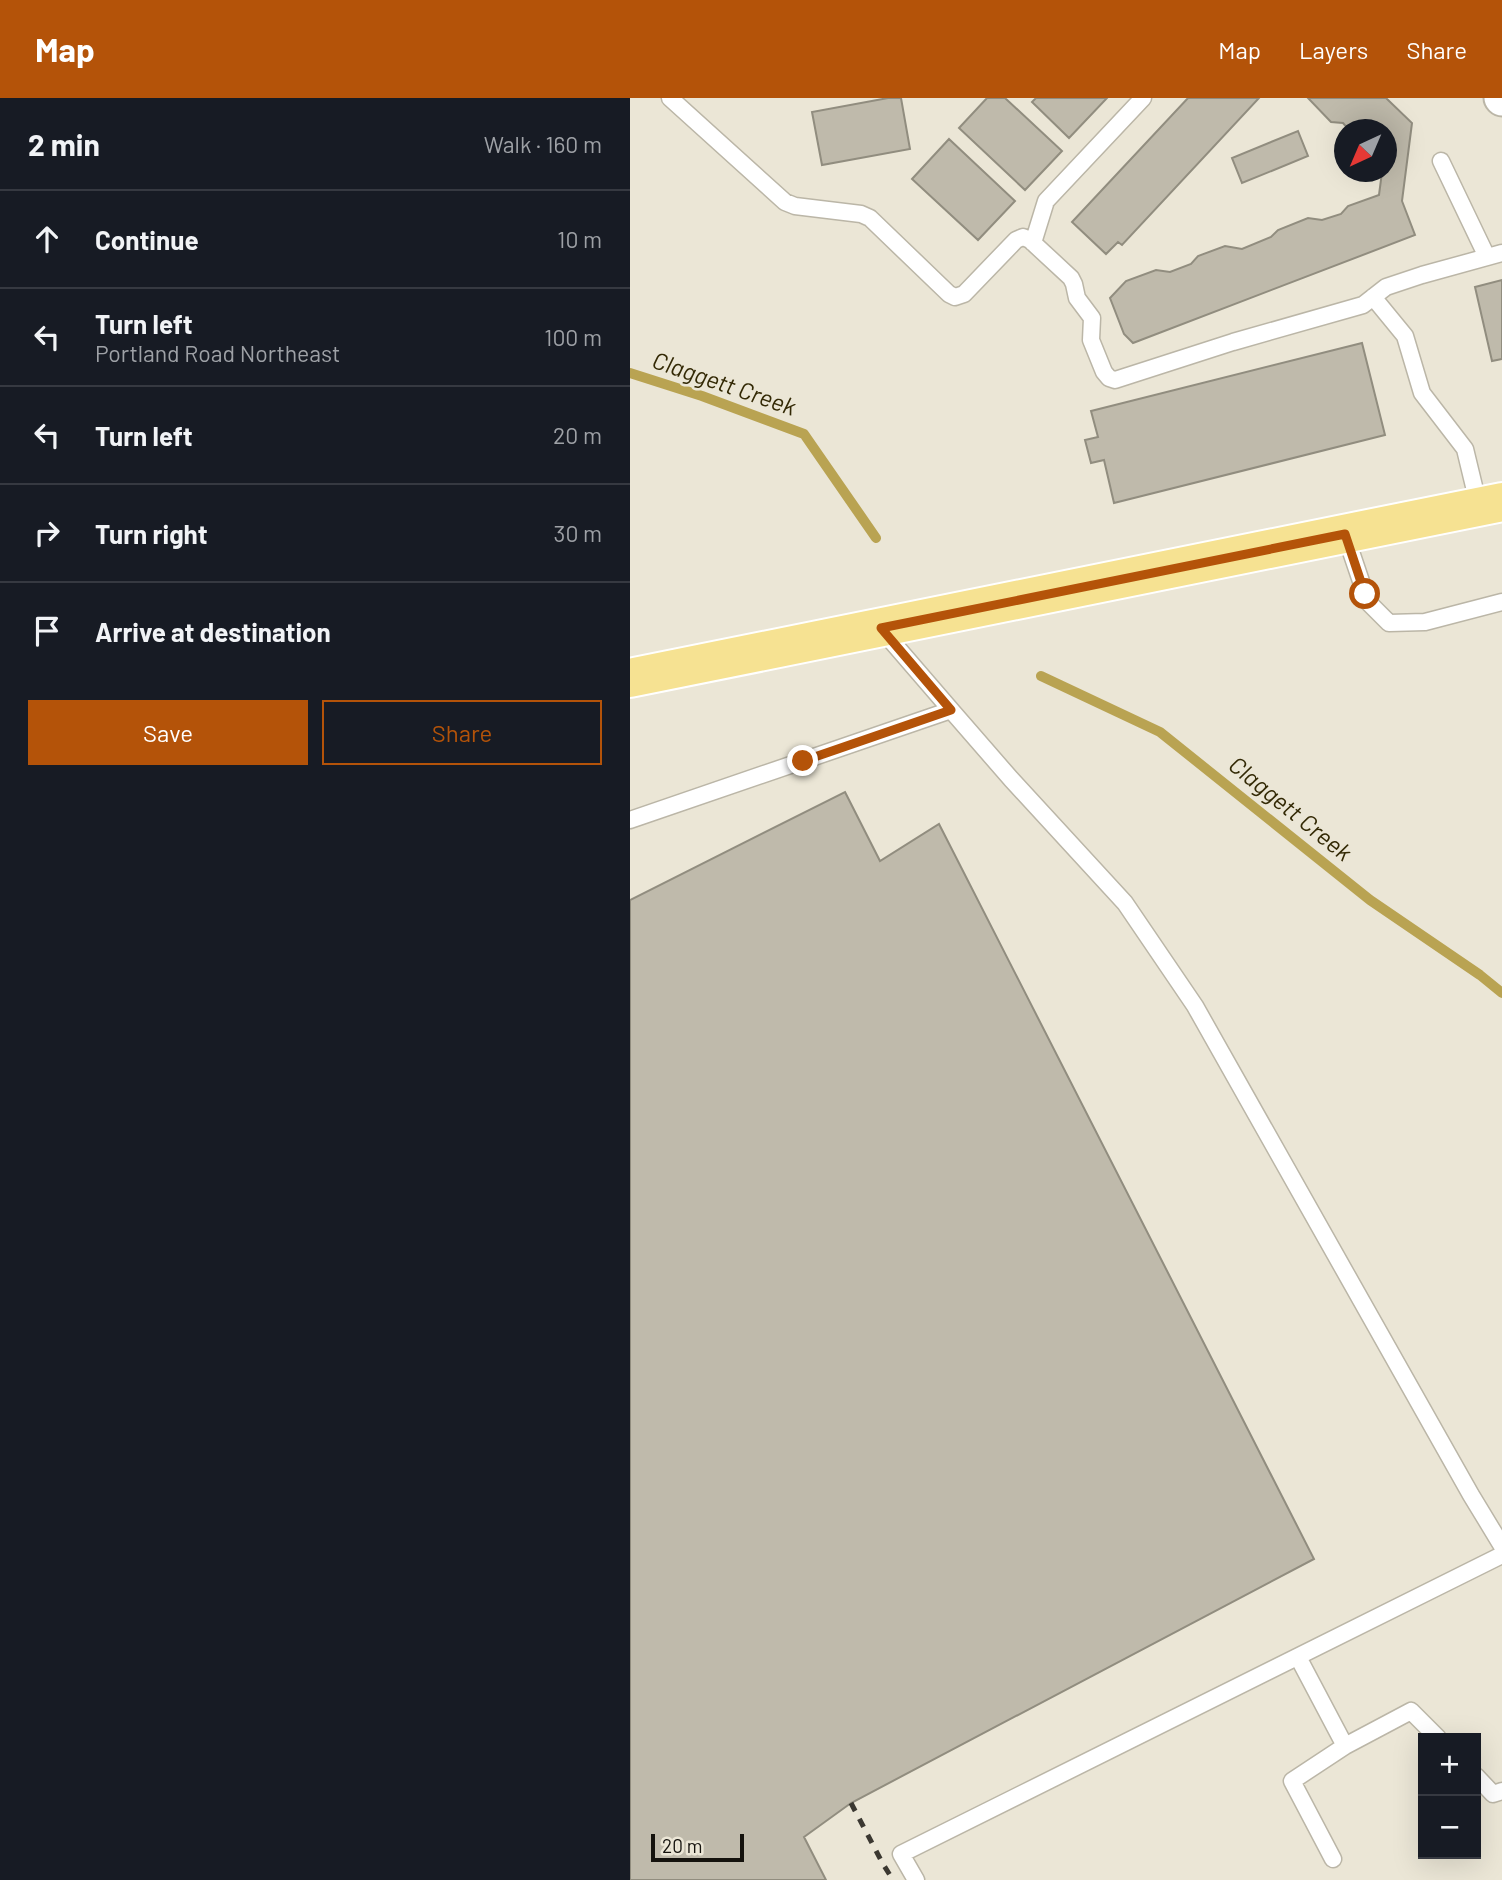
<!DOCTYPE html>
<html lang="en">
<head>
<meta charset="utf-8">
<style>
	body { margin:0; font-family:Barlow,sans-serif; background:#242831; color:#f1f3f6 }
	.controls { position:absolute; right:21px; bottom:21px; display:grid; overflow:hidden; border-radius:0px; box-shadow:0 7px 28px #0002 }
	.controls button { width:63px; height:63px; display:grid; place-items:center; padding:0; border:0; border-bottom:2px solid #363941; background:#171b24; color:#f1f3f6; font:35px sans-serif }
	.compass { position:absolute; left:704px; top:21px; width:63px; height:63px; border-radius:50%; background:#171b24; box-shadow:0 7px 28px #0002; rotate:224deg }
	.scale { position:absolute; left:21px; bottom:18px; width:93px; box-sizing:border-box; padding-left:7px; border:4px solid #14120d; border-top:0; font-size:19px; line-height:24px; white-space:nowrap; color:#14120d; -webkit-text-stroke:5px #ebe6d6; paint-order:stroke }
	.stop { position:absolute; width:21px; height:21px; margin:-16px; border:5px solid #b45309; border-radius:50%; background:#fff }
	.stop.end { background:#b45309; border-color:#fff; box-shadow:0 2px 7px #0008 }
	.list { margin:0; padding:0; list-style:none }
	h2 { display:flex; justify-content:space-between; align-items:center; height:91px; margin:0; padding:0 28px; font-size:30px }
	h2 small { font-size:23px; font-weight:400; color:#9ea1a6 }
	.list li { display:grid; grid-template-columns:46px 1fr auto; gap:21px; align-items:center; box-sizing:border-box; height:98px; padding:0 28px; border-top:2px solid #363941 }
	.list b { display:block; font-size:26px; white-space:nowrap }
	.list p { margin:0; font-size:23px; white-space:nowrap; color:#9ea1a6 }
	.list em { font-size:23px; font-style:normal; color:#9ea1a6 }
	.actions { display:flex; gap:14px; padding:21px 28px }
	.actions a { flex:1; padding:16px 0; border:2px solid #b45309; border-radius:0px; text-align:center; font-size:24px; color:#b45309 }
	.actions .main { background:#b45309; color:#fff }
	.icon { flex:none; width:38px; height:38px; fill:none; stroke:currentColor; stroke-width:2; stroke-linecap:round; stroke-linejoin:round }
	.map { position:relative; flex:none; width:872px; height:1782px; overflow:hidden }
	header { display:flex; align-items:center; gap:42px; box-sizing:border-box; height:98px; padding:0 35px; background:#b45309; color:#fff }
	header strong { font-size:33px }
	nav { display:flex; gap:38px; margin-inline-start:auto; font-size:24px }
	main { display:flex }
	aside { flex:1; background:#171b24 }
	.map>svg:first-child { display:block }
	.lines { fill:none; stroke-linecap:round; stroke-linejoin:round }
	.stream { stroke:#b9a352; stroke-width:10 }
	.building { fill:#bfbaab; stroke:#918d7f; stroke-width:2 }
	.service-casing { stroke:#bbb6a7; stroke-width:19 }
	.minor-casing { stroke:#bbb6a7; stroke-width:37 }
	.primary-casing { stroke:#fff; stroke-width:42 }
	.service { stroke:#fff; stroke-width:16 }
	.minor { stroke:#fff; stroke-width:33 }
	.primary { stroke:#f6e292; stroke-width:38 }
	.rail { stroke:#3b3831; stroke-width:5; stroke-dasharray:9 9; stroke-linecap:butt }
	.route { stroke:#b45309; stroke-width:9 }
	.labels { text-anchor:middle; stroke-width:5; stroke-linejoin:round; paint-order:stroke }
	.water-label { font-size:24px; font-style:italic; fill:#332905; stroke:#ebe6d6 }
</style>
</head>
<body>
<header>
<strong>Map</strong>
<nav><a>Map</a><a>Layers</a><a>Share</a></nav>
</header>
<main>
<aside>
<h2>2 min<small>Walk · 160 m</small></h2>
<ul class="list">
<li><svg class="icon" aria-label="ahead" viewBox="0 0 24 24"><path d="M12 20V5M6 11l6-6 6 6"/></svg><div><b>Continue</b></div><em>10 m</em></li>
<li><svg class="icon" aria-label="left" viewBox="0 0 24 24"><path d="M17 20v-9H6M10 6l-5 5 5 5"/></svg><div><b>Turn left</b><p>Portland Road Northeast</p></div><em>100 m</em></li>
<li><svg class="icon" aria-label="left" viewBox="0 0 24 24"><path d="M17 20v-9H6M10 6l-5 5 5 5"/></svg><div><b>Turn left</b></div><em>20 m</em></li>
<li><svg class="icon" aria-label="right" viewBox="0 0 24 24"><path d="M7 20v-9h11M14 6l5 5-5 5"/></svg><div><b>Turn right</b></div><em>30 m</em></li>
<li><svg class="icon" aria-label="arrive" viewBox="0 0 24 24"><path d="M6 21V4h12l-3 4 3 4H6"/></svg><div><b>Arrive at destination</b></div></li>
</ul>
<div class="actions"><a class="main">Save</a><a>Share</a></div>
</aside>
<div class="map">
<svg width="872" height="1782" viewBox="0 0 872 1782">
	<rect width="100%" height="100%" fill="#ebe6d6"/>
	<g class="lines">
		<path class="stream" d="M0,275L72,298L174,336L246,440
			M411,578L530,634L740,802L850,877L872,895"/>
	</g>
	<path class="building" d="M258,0H271L280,51L192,67L182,14Z
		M357,0H375L432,53L395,92L329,30Z
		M406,0H477L439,40L402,4Z
		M558,0H629L492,147L488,144L476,156L442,124Z
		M678,0H756L782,25L772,103L785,137L503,245L494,236L480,200L496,183L526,172L540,174L561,166L568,158L595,148L612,151L641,139L648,132L678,120L692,122L711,116L718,108L749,97L752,74H757V32H719L713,25L701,24Z
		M668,33L678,58L612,85L602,60Z
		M319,41L385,103L348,142L282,81Z
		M872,182V261L862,263L845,189Z
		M732,245L755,337L484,405L474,362L461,365L455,342L468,339L461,313Z
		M215,694L250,763L309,726L684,1461L221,1705L174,1739L196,1782H0V802Z"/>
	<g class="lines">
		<g class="service-casing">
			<path id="service" d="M40,0L155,104L165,108L231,116L240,120L319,196L325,199L334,196L386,142L393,139L400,142L441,180L444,186L447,200L462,220L461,242L474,274L479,280L485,282L603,244L733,207L756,189L792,177L872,155
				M811,63L857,159
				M403,145L416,103L513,0
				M743,199L775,238L792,295L835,351L849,409
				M715,436L738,504L759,525L795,524L872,504
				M321,612L381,681L495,805L565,908L841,1397L872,1448
				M0,722L321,612L252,532
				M668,1559L715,1648L662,1683L703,1761
				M715,1648L781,1613L808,1640
				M846,1678L863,1696L872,1693
				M286,1782L271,1756L872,1457"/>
		</g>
		<g class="minor-casing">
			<path id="minor" d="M871,0L872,1"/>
		</g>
		<g class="primary-casing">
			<path id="primary" d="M0,580L872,404"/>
		</g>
		<use href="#service" class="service"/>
		<use href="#minor" class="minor"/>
		<use href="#primary" class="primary"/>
		<path class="rail" d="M221,1705L253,1766L263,1782"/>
	</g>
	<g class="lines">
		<path class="route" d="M173,663L321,612L251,530L715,436L735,496"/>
	</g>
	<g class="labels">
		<g class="water-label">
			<text transform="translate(94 286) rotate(19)" y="8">Claggett Creek</text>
			<text transform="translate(660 711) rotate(39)" y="8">Claggett Creek</text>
		</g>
	</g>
</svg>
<div class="controls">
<button>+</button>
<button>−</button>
</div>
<svg class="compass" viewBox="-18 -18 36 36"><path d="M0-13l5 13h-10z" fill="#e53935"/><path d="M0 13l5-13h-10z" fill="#9ea1a6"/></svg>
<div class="scale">20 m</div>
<div class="stop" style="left:735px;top:496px"></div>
<div class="stop end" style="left:173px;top:663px"></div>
</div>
</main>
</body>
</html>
